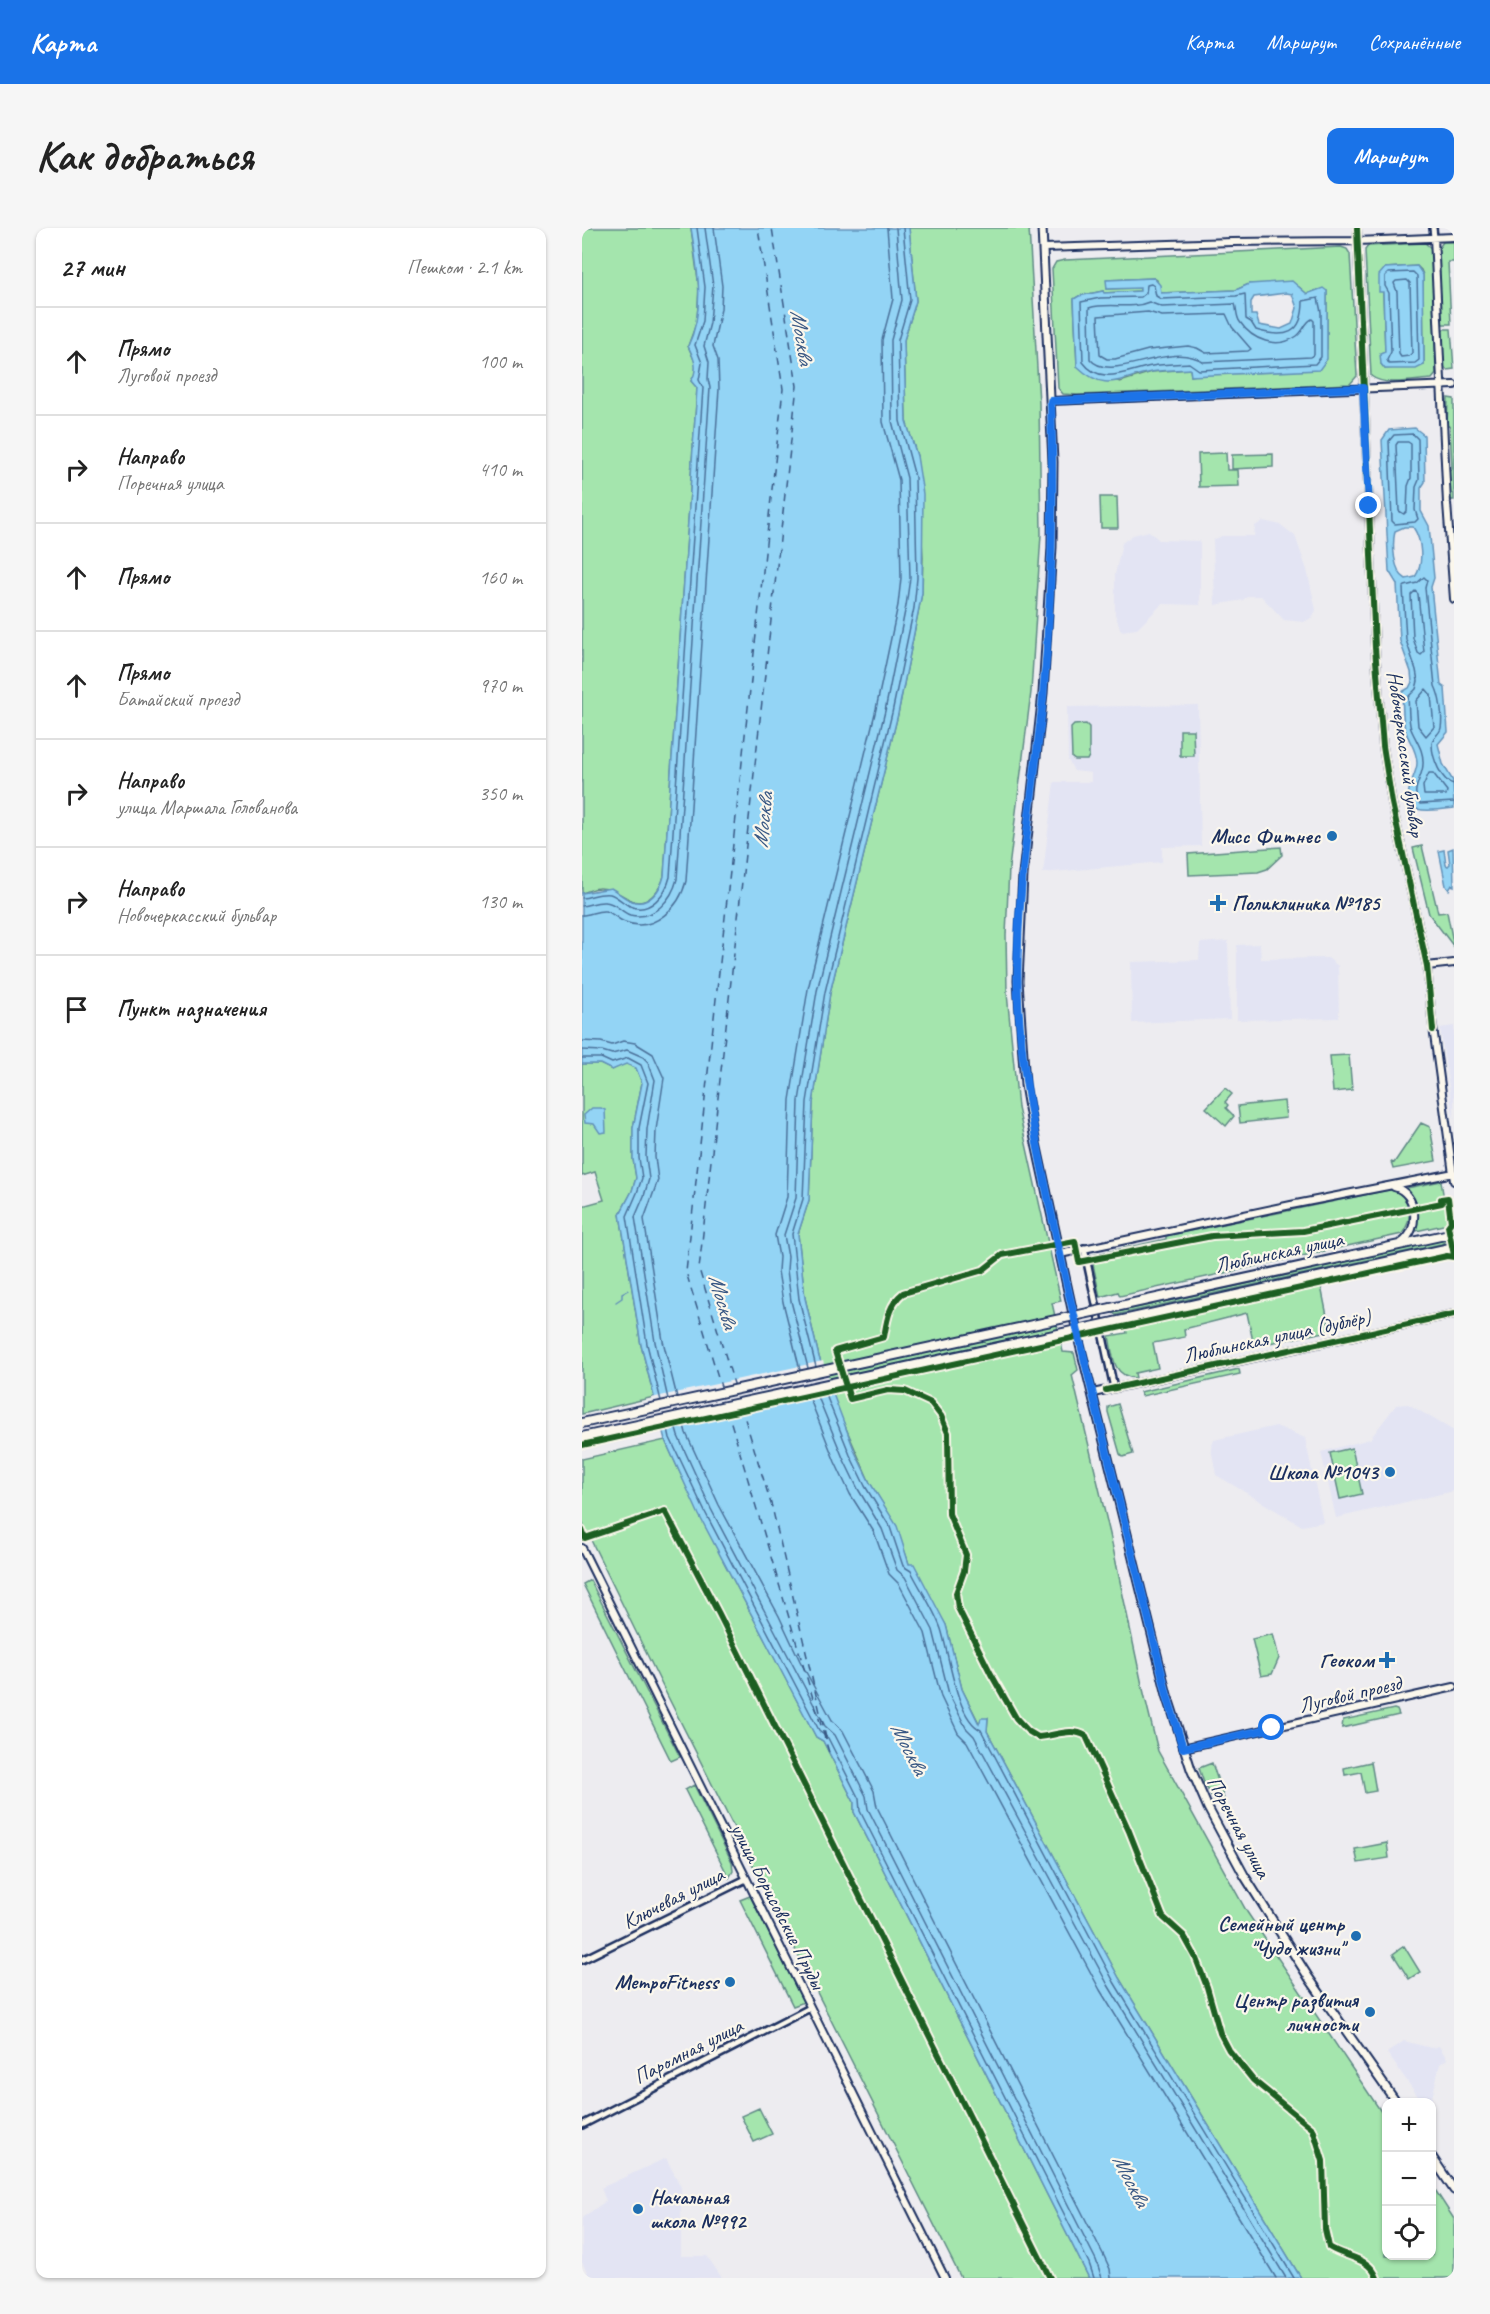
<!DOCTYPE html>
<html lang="ru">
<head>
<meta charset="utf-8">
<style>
	body { margin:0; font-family:Caveat,sans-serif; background:#f6f6f6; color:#222 }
	.controls { position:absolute; right:18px; bottom:18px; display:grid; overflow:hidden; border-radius:12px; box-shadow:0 2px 4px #0004 }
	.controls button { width:54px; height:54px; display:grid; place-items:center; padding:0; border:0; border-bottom:2px solid #e0e0e0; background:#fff; color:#222; font:30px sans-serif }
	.stop { position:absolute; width:18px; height:18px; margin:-14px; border:4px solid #1a73e8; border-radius:50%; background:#fff }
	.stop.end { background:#1a73e8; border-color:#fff; box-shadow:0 2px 6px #0008 }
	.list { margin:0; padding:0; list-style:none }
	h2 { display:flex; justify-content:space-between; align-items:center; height:78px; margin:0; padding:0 24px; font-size:26px }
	h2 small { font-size:20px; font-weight:400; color:#767676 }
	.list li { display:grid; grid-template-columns:39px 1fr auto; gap:18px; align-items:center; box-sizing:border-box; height:108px; padding:0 24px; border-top:2px solid #e0e0e0 }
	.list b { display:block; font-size:22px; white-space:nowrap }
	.list p { margin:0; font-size:20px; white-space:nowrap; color:#767676 }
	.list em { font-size:20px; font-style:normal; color:#767676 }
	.icon { flex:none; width:33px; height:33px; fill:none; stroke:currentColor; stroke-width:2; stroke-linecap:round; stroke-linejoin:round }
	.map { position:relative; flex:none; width:872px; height:2050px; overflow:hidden; border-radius:12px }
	header { display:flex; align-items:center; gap:36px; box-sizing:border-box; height:84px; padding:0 30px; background:#1a73e8; color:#fff }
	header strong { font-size:28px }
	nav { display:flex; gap:33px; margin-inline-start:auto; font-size:21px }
	.intro { display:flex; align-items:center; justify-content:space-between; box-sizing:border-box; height:144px; padding:0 36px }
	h1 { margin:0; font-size:42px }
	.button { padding:15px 27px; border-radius:12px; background:#1a73e8; color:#fff; font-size:21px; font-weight:700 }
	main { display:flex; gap:36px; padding:0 36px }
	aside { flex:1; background:#fff; border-radius:12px; box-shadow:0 2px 4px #0004 }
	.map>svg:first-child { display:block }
	.built { fill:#e3e4f3 }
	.green { fill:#a4e5ad; stroke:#608a86; stroke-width:1.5; fill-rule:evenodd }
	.water { fill:#93d4f5; stroke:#6392b9; stroke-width:1.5; fill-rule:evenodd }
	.pier { fill:#edecf0 }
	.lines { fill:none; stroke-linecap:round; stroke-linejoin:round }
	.shore { stroke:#4b719a; stroke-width:1.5 }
	.stream { stroke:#6392b9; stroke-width:1.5 }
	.ferry { stroke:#395884; stroke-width:1.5; stroke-dasharray:8 6; stroke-linecap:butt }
	.minor-casing { stroke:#1b2f5e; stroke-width:10 }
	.tertiary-casing { stroke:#1b2f5e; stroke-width:10 }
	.secondary-casing { stroke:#1b2f5e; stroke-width:11 }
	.primary-casing { stroke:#1b2f5e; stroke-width:12 }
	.minor { stroke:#fbf7ec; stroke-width:5 }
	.tertiary { stroke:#fbf7ec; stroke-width:6 }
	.secondary { stroke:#fbf7ec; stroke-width:7 }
	.primary { stroke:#fbf7ec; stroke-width:8 }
	.primary-bridge-casing { stroke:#1b2f5e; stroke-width:12; stroke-linecap:butt }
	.primary-bridge { stroke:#fbf7ec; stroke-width:8 }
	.cycleway-casing { stroke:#fbf7ec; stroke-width:10 }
	.cycleway { stroke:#1b5e20; stroke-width:6 }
	.route { stroke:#1a73e8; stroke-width:8 }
	.poi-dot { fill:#1f6fb2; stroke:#fbf7ec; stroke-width:2 }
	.labels { text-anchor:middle; stroke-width:4.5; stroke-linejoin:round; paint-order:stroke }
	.street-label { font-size:21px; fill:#1b2f5e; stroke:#fbf7ec }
	.poi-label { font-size:21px; font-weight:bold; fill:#1b2f5e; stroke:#fbf7ec; text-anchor:end }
	.water-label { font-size:22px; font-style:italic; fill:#395884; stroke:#fbf7ec }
</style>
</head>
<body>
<header>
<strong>Карта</strong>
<nav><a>Карта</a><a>Маршрут</a><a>Сохранённые</a></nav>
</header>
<div class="intro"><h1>Как добраться</h1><a class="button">Маршрут</a></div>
<main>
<aside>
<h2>27 мин<small>Пешком · 2.1 km</small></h2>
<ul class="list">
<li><svg class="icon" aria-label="ahead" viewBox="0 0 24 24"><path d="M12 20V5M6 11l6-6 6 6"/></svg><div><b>Прямо</b><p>Луговой проезд</p></div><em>100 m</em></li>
<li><svg class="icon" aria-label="right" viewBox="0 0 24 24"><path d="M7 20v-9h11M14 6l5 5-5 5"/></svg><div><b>Направо</b><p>Поречная улица</p></div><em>410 m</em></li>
<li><svg class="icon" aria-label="ahead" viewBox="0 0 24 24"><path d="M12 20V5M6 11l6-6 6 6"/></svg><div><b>Прямо</b></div><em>160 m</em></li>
<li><svg class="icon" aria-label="ahead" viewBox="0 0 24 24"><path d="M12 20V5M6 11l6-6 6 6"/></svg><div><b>Прямо</b><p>Батайский проезд</p></div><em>970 m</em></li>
<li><svg class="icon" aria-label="right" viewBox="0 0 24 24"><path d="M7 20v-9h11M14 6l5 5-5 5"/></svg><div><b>Направо</b><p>улица Маршала Голованова</p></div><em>350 m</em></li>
<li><svg class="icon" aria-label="right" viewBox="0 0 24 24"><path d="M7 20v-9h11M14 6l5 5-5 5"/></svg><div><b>Направо</b><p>Новочеркасский бульвар</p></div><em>130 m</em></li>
<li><svg class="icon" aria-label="arrive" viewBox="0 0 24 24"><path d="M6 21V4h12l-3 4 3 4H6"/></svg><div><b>Пункт назначения</b></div></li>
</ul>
</aside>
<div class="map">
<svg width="872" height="2050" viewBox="0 0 872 2050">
	<rect width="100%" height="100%" fill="#edecf0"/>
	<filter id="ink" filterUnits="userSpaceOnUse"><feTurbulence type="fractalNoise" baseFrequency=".0167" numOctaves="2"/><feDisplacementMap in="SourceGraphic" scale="12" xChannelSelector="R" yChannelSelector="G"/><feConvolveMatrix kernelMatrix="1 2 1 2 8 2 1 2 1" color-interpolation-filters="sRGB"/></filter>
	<g filter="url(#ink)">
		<path class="built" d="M681,293L699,297L713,308L725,342L734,382L731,389L722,394L702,392L679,368H666L661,372L633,377L631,312L640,308H672L673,298Z
			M567,303L577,312L618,313V377L580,376L555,401L539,403L533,386V347L540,315L551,307Z
			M616,477L619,618L580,619V634L461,645L472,554H509V545L492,543L486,532L485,479Z
			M646,713L648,791L550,795L549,734L617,732L618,715Z
			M678,716L679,731L746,730L756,738L757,790L655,792V717Z
			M872,798V892L858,800Z
			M826,1176L872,1203V1263L754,1290L739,1224L788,1211L814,1177Z
			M694,1198L723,1210L741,1294L720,1298L634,1247L629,1220L632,1212Z
			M822,1813L849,1820L857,1818L865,1831L858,1836L849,1874H840L805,1825Z
			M84,1930L99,1959V2028H125L140,2050H8L0,2034V1990L24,1973L19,1960Z"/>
		<path class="green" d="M0,0H109L117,59L115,93L106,118L114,136L113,147L109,153L115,160L82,648C79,661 65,680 49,672C39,667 30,660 18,660C12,660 6,663 0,665Z
			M327,0H447L457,175L459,306L449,464L427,640L424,707L425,765L436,880L479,1073L470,1075L481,1124L492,1125L496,1142L490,1147L528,1306L560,1457L576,1523L665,1684L804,1891V2028H850V1957L872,1991V2050H719L537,1750L405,1503L406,1490L398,1497L380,1461L364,1397L327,1336L314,1298L288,1255L249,1166L237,1129L223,1070L216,1006L227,972L231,875L248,765L316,486L340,365L341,329L335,228L324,193L322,112L334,73Z
			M861,14H872V34H866L869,96H860L856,21Z
			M843,15L850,21L854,146L850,151C832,152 803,159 789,148L783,22L786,18ZM835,38L839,42L841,47L842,137L803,141L799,136L803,125L801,64L803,40Z
			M759,19L765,21L768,26L775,148L768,156L496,167L481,166L476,160L470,41L474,34L483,32ZM572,50L575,52L578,65L654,62L667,56L717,59L725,66L735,62L745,63V121L609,148L608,141L570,144L538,154L495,138L492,71L497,68L521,63V65L558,63V60L525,61V52Z
			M860,101H869L872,141L865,142L862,139Z
			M866,170L872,171V272H868L867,243L870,240L868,199L865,197Z
			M644,225L645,242H656L657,258L617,259L616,226Z
			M691,226V239L650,241V227Z
			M518,269H535L536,300H519Z
			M504,496L507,499V528L505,532H493L490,530L489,500L492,497Z
			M598,502H611L612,528H598Z
			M840,618L856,685L865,684L872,719L847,686L831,620Z
			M699,619L700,627L685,641L676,644L607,647L606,626Z
			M767,827L770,862L751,864L748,828Z
			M43,835L54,840L60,855L51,900V931L54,950L50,963L38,986L59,1117L72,1169L0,1186V978L22,972L13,944L0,948V836H18L30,842Z
			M643,860L650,866L643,874L646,877L644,880L652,888L644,898L624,880Z
			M702,873L704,890L658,895L656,878Z
			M839,895L848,899L854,933L811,941L809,934L812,935Z
			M859,953L866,996L834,1003C837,986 835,974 825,960Z
			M811,961C829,971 832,989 820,1006L538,1068L536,1064L518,1069L509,1027L584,1011V1008Z
			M862,1012L865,1013L859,1016L534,1087L531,1085Z
			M739,1058L748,1103L672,1118L665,1085L602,1101L603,1109L571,1115L576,1140L553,1145L554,1150C530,1149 531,1127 527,1108L545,1105L544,1101Z
			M657,1141L658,1146L560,1168L558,1164Z
			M536,1176L551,1226L541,1229L538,1226L526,1184V1179Z
			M83,1212C128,1313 183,1410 234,1509L241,1513L272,1574V1584L297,1633L507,2050H379L81,1459L4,1302L0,1294V1231Z
			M770,1220L780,1266L758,1271L748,1225Z
			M8,1352L98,1529L89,1533L1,1356Z
			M691,1406L697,1430L690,1446L679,1448L670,1411Z
			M812,1481L815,1482L817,1487L760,1500L761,1492Z
			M789,1534L794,1563L783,1565L779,1544L763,1547L762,1540Z
			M630,1535L642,1571L633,1574L622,1555L617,1540Z
			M112,1557L150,1634L151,1643L147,1650L103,1562Z
			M805,1615L807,1630L776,1635L773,1621Z
			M168,1668L222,1774L211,1778L158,1672Z
			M822,1718L838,1744L827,1751L811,1726Z
			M177,1880L190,1906L172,1914L159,1888Z"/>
		<path class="water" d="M109,0H327L334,73L322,112L324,193L335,228L341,266L340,365L316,486L248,765L231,875L227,972L216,1006L223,1070L237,1129L273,1224L288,1255L315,1298L327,1336H332L364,1397L380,1461L397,1496L399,1490H406L405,1503L537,1750L719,2050H507L297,1633L272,1584V1574L241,1513L234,1509L117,1287L83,1212L59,1117L38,986L50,963L54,950L51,931V900L60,855L54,840L44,836L30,842L18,836H0V665L29,660C36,664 43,671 50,673C67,679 79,661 82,648L115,160L109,153C117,141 112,130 106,118C124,80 115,39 109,0Z
			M835,38L841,47L842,137L834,141H803L799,136L798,126L803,124L801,64H797V47L803,40Z
			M572,50L578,57L579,65L654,62L667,56L710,53L725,66L741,60L745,63V131L737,142L609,148L608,141C595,142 582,142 569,144C537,150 524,166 495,138L492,71L497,68L521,63L522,65L558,63V60L525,61L524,52ZM704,65L710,66L715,80L710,96L699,101L677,97L674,87H669V74L672,69Z
			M833,200L842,207L843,254L839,260V283L847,298L852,350L849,359L859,457L863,460L866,504L856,516L861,536L871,553L872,580C864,581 836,585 831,579C819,565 835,548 835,535C835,521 826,513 823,501C820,489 821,475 820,464L827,460L830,454L829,444L818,413L815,356L807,343L800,212L807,202ZM831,299C840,312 842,336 833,349L824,351C811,344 810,317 813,303L822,299Z
			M871,620L872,658L870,657L867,662L864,658L857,623L862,622L864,637L866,638L868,636L866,622Z
			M10,880H19L23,882L24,904L18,905L12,896L3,895L2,887Z"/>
		<path class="pier" d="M241,1133L252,1164L77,1202L69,1170Z"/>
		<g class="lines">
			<path class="shore" d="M831,44L835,48L837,132L833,135L807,136L805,132L809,124L807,65L803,58V48L806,45Z
				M825,52L828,55L830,125L827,128L819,129L817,126L815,64L812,55L814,53Z
				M569,56L572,58L574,68L579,71L654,68L663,66L664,91L669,94L674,102C703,111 721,107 721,73L736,70L739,84V129L733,136L617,142L607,135C595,136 582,136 570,138C546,142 519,159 501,134L499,74L518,70L559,69L564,65L565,57Z
				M567,74L580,79L653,76C655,81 654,89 658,94C670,112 695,122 715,108C722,103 723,94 730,91L732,93V127L729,129L621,134C588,111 529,157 508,131L507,80C526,74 549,82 567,74Z
				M566,84L580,88L644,86L650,99L669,121L666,123L624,125L615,120L606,118L566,122L533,131H525L518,127L516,88Z
				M831,206L836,211L837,252L834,259L833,282L836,291L833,294L813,296L810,293L807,213L812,207Z
				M816,214H826L829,216V250L826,258L825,283L822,286L817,283L814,217Z
				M833,363L836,366L842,424L839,427L836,425L831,410L829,367Z
				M844,461L849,467L852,499L844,508L836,498L834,473Z
				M847,545H851L865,563L864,567H842L841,558Z
				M872,556C859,554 850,529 850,516C850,509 858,506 859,500C861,488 858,468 853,458L843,360L845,352L842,349L835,355L823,358L821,360L824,412L834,442L836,453L834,461L826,469C827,478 826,492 829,501C834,513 842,522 841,536C841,550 827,562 838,576L872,574
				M0,670C9,669 19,664 28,666C35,668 41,675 48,678C68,687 84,665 88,649L121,160L117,152L120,135L113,117L121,93L123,59L115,0
				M0,678C8,677 15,673 23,674C33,674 39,684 48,687C72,693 90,671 95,651L128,160L126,151L127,134L122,118L128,95L131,58L123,0
				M0,687C7,687 16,682 23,683C30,684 36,692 43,694C72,706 98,678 104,653L137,161L136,132L131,118L139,81L140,58L132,0
				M0,813L19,814L30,817L41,813L53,815L71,826L82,850L74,902L73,929L76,952L62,991L81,1113L95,1169
				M0,822L20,823L30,826L45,822L61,829L66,834L73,852L65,901L64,929L67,951L62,968L53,989L73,1114L86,1171
				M0,830H19L30,835L46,830L59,837L66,855L57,900V930L60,950L55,965L45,988L65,1116L79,1173
				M234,1139L217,1071L210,1006L221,971L225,874L243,764L310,485L332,380L335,350L333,249L318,193L316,112L328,72L321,0
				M226,1140L209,1073L205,1042L206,1029L202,1007L214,970L217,873L235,763L303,483L324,378L328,350L325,250L310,193L309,112L320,72L314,0
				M218,1142L201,1074L196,1043L197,1029L193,1007L205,969L208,872L226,761L294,481L316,377L319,350L317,252L301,194L300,112L311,71L305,0
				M242,1162L268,1227L283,1258L308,1299L321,1338L329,1343C338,1361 352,1381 359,1401C367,1425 374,1491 399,1502L532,1754L712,2050
				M234,1164L261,1230L276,1261L300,1301L315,1342L323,1349L351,1402L367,1466L384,1500L392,1508L526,1757L704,2050
				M226,1166L253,1234L268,1266L292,1304L307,1346L317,1356L343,1405L359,1469L376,1505L385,1514L518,1762L694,2050
				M101,1193L104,1205L137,1277L197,1388L218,1433L250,1492L261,1503L292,1563L295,1579L522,2028L528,2041L529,2050
				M92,1194L96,1208L129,1281L243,1498L253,1507L284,1568L286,1581L514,2032L520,2050
				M85,1196L88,1210L123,1284L238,1504L246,1510L277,1571L278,1583L507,2035L512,2050"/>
			<path class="stream" d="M34,1074L40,1070V1065L46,1062"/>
			<path class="ferry" d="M153,1159L117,1041L215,158L190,0
				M140,1162L104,1044L201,161L176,0
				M159,1178L190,1279L245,1514
				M145,1181L249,1531"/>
			<g class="minor-casing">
				<path id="minor" d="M851,0L852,9
					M502,1020L532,1160
					M0,1732L164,1651
					M0,1897L228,1780"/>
			</g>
			<g class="tertiary-casing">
				<path id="tertiary" d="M775,0L793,420L801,518L810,575L845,738L850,792L872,953
					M852,9L865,275L872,371
					M462,20L650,14L775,13L872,9
					M469,173L872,157
					M845,738L872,735
					M812,959C836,965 839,1002 819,1015
					M478,1026L709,977L872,945
					M511,1165L872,1086
					M0,1320L363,2050
					M601,1520L872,1459"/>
			</g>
			<g class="secondary-casing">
				<path id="secondary" d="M460,0L471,234L470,319L461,465L441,647L436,753L443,857L450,897L497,1113L585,1467L609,1541L626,1580L662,1647L727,1750L814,1874
					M850,1929L872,1962"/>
			</g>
			<g class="primary-casing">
				<path id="primary" d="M529,1080L872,1005
					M532,1094L872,1019"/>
			</g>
			<use href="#minor" class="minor"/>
			<use href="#tertiary" class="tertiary"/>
			<use href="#secondary" class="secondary"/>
			<use href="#primary" class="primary"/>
			<g class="primary-bridge-casing">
				<path id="primary-bridge" d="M0,1195L529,1080
					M0,1209L532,1094"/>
			</g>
			<use href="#primary-bridge" class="primary-bridge"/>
			<g class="cycleway-casing">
				<path id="cycleway" d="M775,0L793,420L801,518L810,575L845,738L851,802
					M524,1162L872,1086
					M0,1217L865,1028L872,1029
					M0,1302L3,1310L83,1283L137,1386L468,2050
					M795,2050C788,2029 764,2030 747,2019L743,2001L741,1933L731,1901L671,1852L647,1822L638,1805L625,1759L613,1728L602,1708L581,1689L547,1603L504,1508C489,1499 473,1508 456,1509L446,1503L434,1490L409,1446L376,1380L374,1365L382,1343L384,1327L367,1286L366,1205L359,1188L349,1175L323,1163L306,1162L268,1171L253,1123L302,1109C305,1092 307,1076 321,1065L401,1042L420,1027L493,1013L497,1034L630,1008L721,1003L860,975L859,971L866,970L869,994L866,998L872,1027"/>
			</g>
			<use href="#cycleway" class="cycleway"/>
		</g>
	</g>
	<g class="lines" filter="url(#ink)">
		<path class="route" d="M690,1500L601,1520L585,1467C549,1316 508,1165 475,1012C458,931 440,855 436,772C432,671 451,570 461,470C470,371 472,272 469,173L781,160L787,278"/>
	</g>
	<g class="poi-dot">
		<circle cx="750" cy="608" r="6"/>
		<path d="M633 666h6v6h6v6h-6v6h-6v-6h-6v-6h6z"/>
		<circle cx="808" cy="1244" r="6"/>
		<path d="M802 1423h6v6h6v6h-6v6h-6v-6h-6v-6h6z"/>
		<circle cx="774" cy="1708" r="6"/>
		<circle cx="148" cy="1754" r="6"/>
		<circle cx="788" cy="1784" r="6"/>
		<circle cx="56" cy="1981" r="6"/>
	</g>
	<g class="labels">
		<g class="street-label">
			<text transform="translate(824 526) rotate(82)" y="7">Новочеркасский бульвар</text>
			<text transform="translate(697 1024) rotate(-12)" y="7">Люблинская улица</text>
			<text transform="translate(695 1108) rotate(-12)" y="7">Люблинская улица (дублёр)</text>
			<text transform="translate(768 1466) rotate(-13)" y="7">Луговой проезд</text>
			<text transform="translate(657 1599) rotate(62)" y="7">Поречная улица</text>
			<text transform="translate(91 1670) rotate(-27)" y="7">Ключевая улица</text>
			<text transform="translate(196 1678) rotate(63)" y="7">улица Борисовские Пруды</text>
			<text transform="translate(106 1823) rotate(-27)" y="7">Паромная улица</text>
		</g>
		<g class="poi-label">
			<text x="738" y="615">Мисс Фитнес</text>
			<text x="650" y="682" text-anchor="start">Поликлиника №185</text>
			<text x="796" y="1251">Школа №1043</text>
			<text x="792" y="1439">Геоком</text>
			<text x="762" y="1703">Семейный центр<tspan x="762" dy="24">"Чудо жизни"</tspan></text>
			<text x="136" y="1761">МетроFitness</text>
			<text x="776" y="1779">Центр развития<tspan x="776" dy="24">личности</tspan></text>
			<text x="68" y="1976" text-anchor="start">Начальная<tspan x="68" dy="24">школа №992</tspan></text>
		</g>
		<g class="water-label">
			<text transform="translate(221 109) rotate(81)" y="8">Москва</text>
			<text transform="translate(180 592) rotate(-84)" y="8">Москва</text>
			<text transform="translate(142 1073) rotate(74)" y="8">Москва</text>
			<text transform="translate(328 1520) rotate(63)" y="8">Москва</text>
			<text transform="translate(550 1952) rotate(63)" y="8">Москва</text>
		</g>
	</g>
</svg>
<div class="controls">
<button>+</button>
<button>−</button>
<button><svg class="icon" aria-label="locate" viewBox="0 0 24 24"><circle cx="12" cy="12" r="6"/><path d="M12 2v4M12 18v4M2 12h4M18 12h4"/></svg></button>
</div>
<div class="stop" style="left:690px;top:1500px"></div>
<div class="stop end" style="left:787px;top:278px"></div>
</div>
</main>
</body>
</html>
